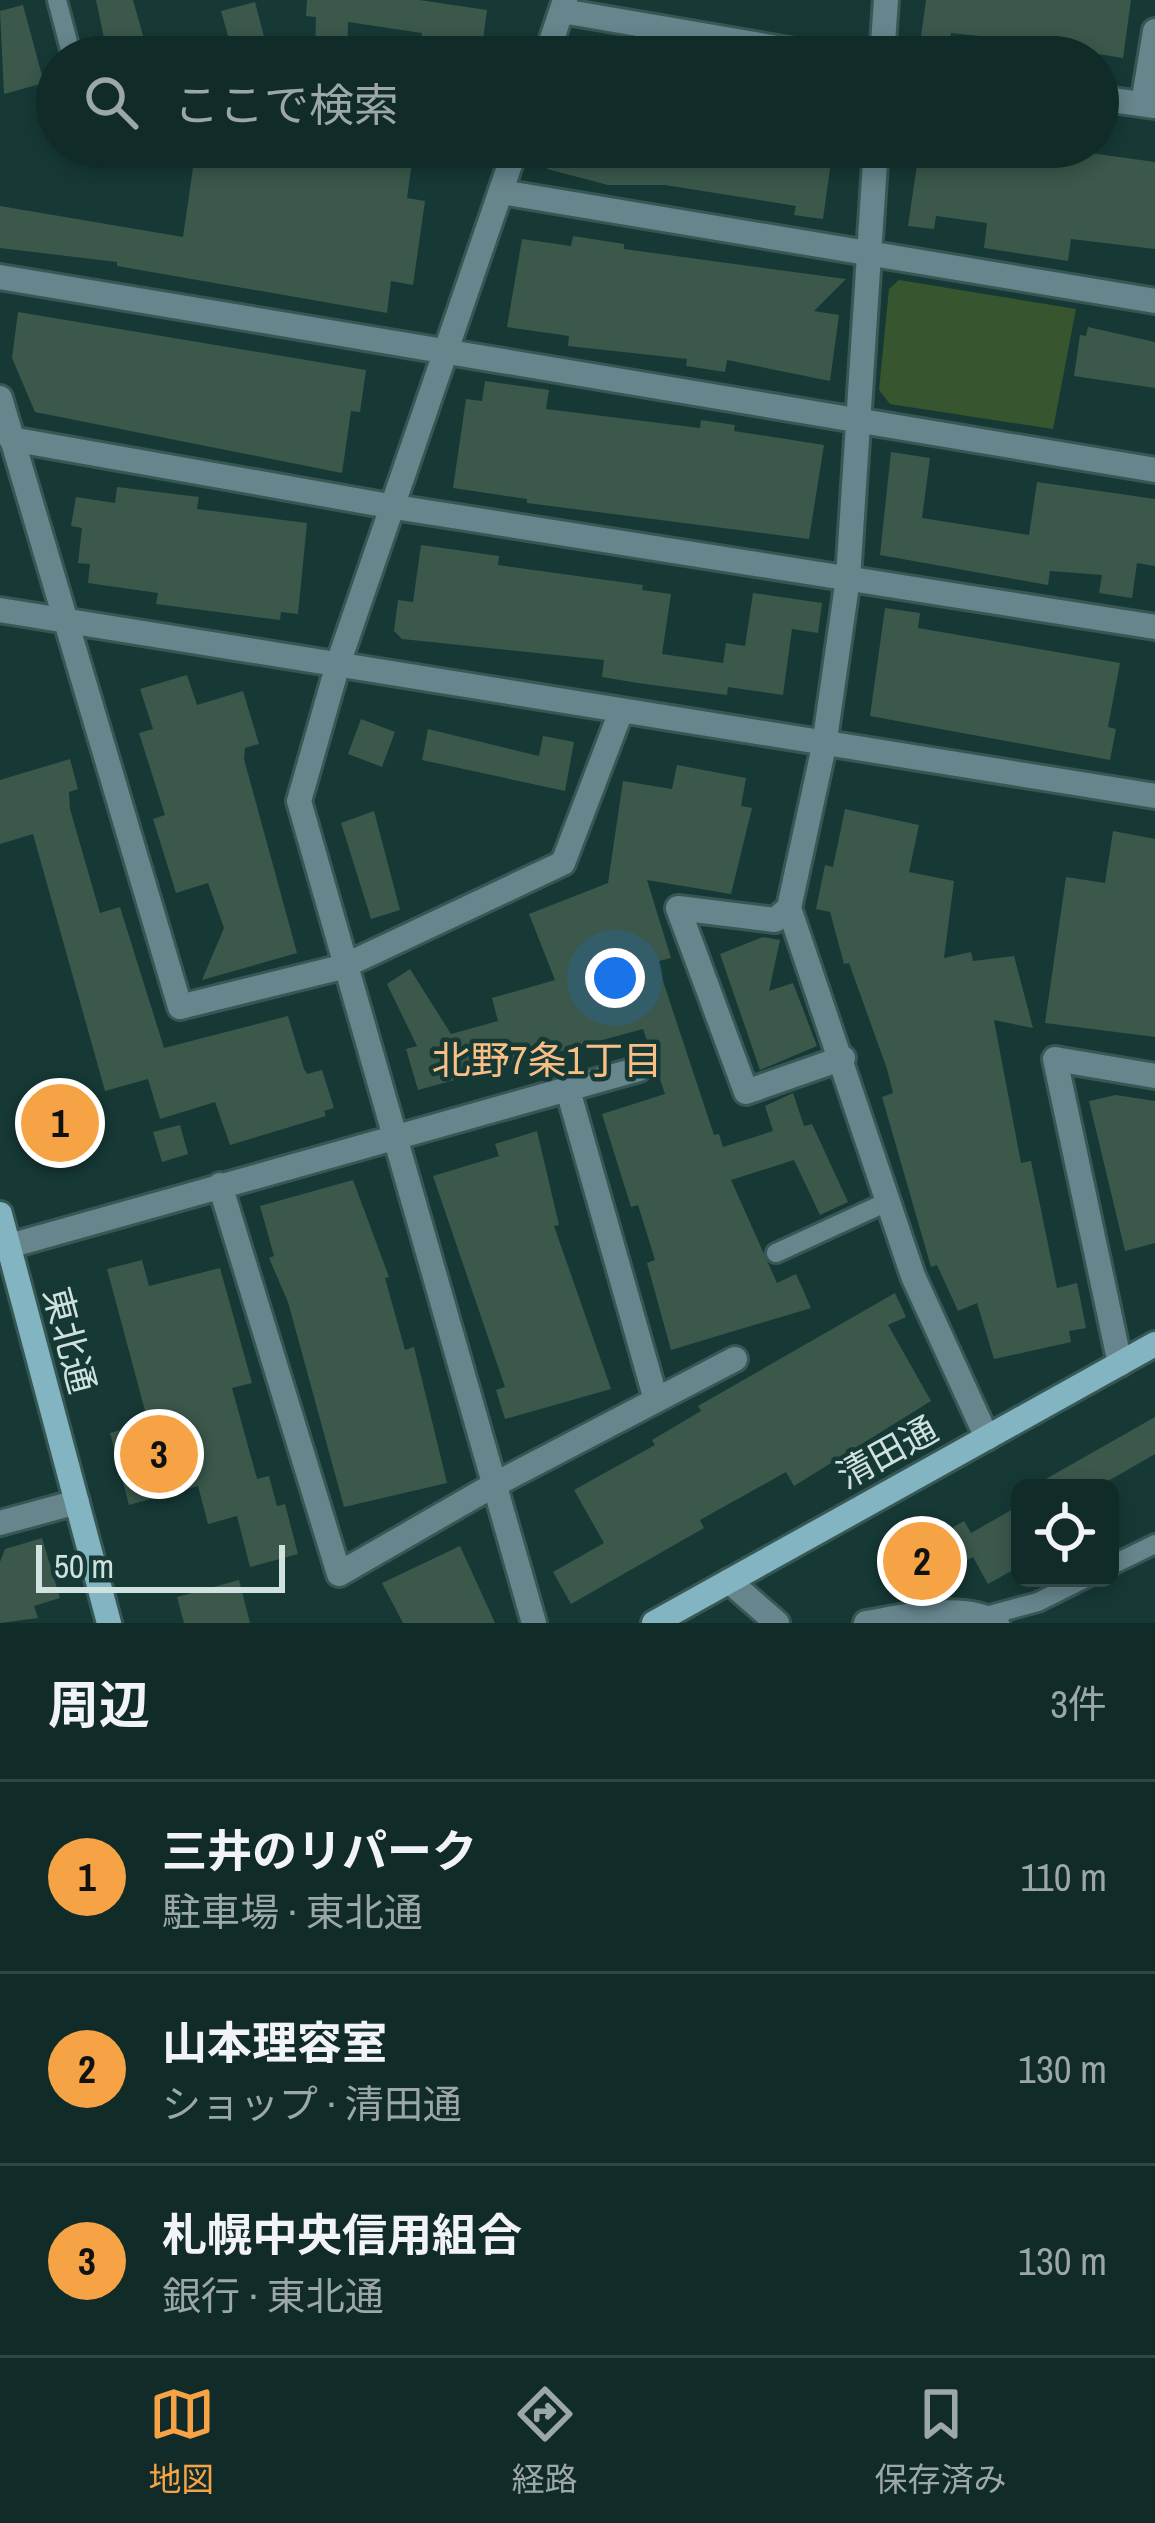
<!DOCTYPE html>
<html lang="ja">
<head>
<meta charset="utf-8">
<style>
	body { margin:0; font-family:"Archivo Narrow","Noto Sans JP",sans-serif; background:#193330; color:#f1f3f6 }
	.controls { position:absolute; right:36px; bottom:36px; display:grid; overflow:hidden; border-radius:18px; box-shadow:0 6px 18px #0003 }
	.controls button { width:108px; height:108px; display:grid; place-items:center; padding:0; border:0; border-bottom:3px solid #304745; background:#102b28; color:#f1f3f6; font:60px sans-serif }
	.scale { position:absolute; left:36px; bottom:30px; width:249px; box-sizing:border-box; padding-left:12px; border:6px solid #cfe2e0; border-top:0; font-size:33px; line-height:42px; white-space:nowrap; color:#cfe2e0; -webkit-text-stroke:9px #163936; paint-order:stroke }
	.you { position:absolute; left:615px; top:978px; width:42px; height:42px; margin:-30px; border:9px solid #fff; border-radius:50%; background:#1a73e8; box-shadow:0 0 0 18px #1a73e833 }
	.badge { display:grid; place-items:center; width:78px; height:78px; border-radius:50%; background:#f5a345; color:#111; font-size:39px; font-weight:700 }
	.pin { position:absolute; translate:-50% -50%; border:6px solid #fff; box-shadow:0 3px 12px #0006 }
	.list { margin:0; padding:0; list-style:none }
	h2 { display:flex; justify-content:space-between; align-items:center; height:156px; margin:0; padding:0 48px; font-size:51px }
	h2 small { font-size:39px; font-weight:400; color:#9ca7a8 }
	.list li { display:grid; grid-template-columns:78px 1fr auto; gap:36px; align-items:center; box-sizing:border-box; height:192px; padding:0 48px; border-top:3px solid #304745 }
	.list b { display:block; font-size:45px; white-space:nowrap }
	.list p { margin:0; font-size:39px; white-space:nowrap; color:#9ca7a8 }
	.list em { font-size:39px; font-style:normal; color:#9ca7a8 }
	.icon { flex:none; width:66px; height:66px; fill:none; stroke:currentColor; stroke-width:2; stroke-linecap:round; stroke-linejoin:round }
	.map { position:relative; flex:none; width:1155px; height:1623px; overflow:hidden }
	.search { position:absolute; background:#102b28; box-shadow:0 6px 18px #0003; left:36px; right:36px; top:36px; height:132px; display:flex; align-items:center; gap:30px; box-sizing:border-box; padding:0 42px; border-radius:66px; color:#9ca7a8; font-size:45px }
	.sheet { height:732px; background:#102b28 }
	nav { display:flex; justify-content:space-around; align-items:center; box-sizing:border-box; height:168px; border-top:3px solid #304745; background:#102b28; font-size:33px; color:#9ca7a8 }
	nav a { display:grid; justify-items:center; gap:6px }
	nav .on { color:#f5a345 }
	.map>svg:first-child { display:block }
	.green { fill:#375630 }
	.building { fill:#3b584b }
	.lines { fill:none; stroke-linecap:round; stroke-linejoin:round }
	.lane-casing { stroke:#375755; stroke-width:24 }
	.street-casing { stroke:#375755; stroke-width:30 }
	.secondary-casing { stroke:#375755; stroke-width:30 }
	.lane { stroke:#66858d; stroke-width:18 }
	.street { stroke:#66858d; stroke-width:24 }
	.secondary { stroke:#82b5c1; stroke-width:24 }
	.labels { text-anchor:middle; stroke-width:9; stroke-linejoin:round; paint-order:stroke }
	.street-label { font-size:36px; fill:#cfe2e0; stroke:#163936 }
	.neighbourhood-label { font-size:39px; fill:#f9bf85; stroke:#163936 }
</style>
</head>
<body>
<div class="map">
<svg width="1155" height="1623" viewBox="0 0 1155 1623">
	<rect width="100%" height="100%" fill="#163936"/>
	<path class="green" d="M899,280L1076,309L1053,429L890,404L879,390L889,289Z"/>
	<path class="building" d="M96,0H133L149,57H108Z
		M307,0H419L487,10L483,40L469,38L466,57H418L422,33L348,22L347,57H315L316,17L306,16Z
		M926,0H1131L1123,58L989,37L951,33L950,41L921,37Z
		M255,2L268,52L234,57L221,11Z
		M23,5L44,83L4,94L0,11Z
		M196,147H414L407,198L425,201L413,285L391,281L387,313L117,266V262L0,248V206L183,237Z
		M553,147H833L823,219L794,215L796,206L665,185H608L547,169Z
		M962,147H1047L1155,162V249L1071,239L1068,261L984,248L987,223L936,216L934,229L908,226L919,151L961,157Z
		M573,236L624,244V249L846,279L814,311L839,315L830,381L727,360L725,372L686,366L687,359L568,346L569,336L507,327L522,239L571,246Z
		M18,312L366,370L360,412L351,411L342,473L35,412L12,358Z
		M1088,327L1155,342V388L1074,376L1080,335L1086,336Z
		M485,381L549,390L546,409L700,428L701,420L735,425L734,431L824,445L809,539L527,503V499L453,488L466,399L482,401Z
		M891,452L930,458L922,518L1029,535L1037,482L1155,499V566L1137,563L1132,598L1099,593L1102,575L1050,571L1048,585L880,555Z
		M117,487L199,497L197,509L307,523L298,614L281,612L280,620L156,604L158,593L88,583L90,564L78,563L82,528L71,526L76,497L115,503Z
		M421,545L499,556L498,565L643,585L642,590L671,594L662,654L723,663L726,643L745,646L753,593L822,603L818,633L792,629L783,695L728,687L727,695L638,683L602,677L604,660L402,639L394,631L398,600L413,602Z
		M885,608L920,613L918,628L1120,663L1108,727L1116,729L1110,760L870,716Z
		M187,675L197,705L243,691L259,744L245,748L244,759L297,953L202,980L224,928L208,883L176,893L153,819L165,815L139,733L153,729L140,689Z
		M361,719L395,732L382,767L348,754Z
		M428,729L539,756L543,736L574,742L565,791L422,760Z
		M70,759L78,789L69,792L70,809L100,913L120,907L164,1048L288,1016L304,1069L307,1074L322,1070L334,1108L324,1111L326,1116L230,1145L215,1102L160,1119L148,1079L105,1091L33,834L0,844V780Z
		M677,765L746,778L741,806L752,808L731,894L647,880L671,958L659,961L663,981L714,1135L719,1134L723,1147L773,1131L765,1106L793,1093L804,1126L812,1124L848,1202L820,1215L794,1160L731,1180L777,1283L796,1274L811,1308L671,1350L647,1263L655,1260L638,1205L631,1207L602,1114L665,1094L643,1029L418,1090L406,1049L417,1046L387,984L410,969L451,1034L498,1021L492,998L555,980L529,914L608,883L623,781L672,789Z
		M845,809L919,825L909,872L954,881L944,958L971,952L973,961L1014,956L1033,1028L994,1020L1021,1163L1031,1161L1057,1288L1077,1283L1086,1328L1069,1331L1071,1342L994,1359L977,1303L958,1311L937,1265L931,1267L882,1097L893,1093L887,1069L849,963L844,964L830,912L816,909L825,865L833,867Z
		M374,811L400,910L371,919L341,823Z
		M1113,831L1155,839V1037L1045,1023L1066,877L1105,883Z
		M763,937L780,940L769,991L793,983L817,1046L760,1070L720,954Z
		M1116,1095L1155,1101V1243L1125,1251L1089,1101Z
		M180,1125L188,1154L162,1162L153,1132Z
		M537,1131L559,1225L554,1226L611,1389L505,1419L496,1390L505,1387L433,1176L499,1156L495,1144Z
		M353,1180L389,1277L385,1278L405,1350L414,1347L447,1483L344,1507L288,1302L269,1258L274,1256L260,1206Z
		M142,1260L149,1286L220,1268L252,1383L232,1388L257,1479L269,1476L277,1506L285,1504L298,1554L250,1567L237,1516L208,1524L198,1486L129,1505L110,1433L148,1422L107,1269Z
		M895,1293L906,1317L888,1325L931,1401L794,1486L786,1472L700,1520L704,1528L571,1604L553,1572L604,1543L574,1490L655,1445L652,1440L701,1411L698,1406Z
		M1155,1417V1454L1096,1488H1030Z
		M1020,1505V1566L988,1584L973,1557L920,1587L903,1556L964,1521L971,1533Z
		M42,1538L60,1598L34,1606L38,1618L0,1623V1562L5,1549Z
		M460,1546L495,1623H403L382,1583Z
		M239,1580L250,1623H184L177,1597Z"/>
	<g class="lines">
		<g class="lane-casing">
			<path id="lane" d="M57,0L72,57
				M776,1253L889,1201
				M1110,1566L1155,1544
				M986,1616L1038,1602L1086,1578"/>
		</g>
		<g class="street-casing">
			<path id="street" d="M562,11L829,57
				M546,57L565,0
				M882,57L886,0
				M1098,98L1155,106
				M1143,104L1155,31
				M516,147L338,664L299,801L534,1623
				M876,147L848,578L824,746L789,908L913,1276L987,1438
				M501,192L1155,301
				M0,277L1155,470
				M0,398L180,1007L342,967L563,863L620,714
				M11,439L395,507L1155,627
				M0,610L1155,796
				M789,908L775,920L678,908L746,1092L843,1058
				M568,1090L656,1400
				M220,1185L339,1574L492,1486L735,1359
				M9,1246L639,1069
				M1120,1364L1055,1059L1155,1076
				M0,1523L77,1502
				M729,1581L777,1623
				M866,1623C903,1617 963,1602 997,1623"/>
		</g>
		<g class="secondary-casing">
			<path id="secondary" d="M0,1214L109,1623
				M654,1623L1155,1344"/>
		</g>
		<use href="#lane" class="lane"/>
		<use href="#street" class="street"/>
		<use href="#secondary" class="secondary"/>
	</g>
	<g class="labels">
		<g class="street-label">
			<text transform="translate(70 1340) rotate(75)" y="13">東北通</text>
			<text transform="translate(887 1452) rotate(-29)" y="13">清田通</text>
		</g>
		<g class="neighbourhood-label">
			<text x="547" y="1074">北野7条1丁目</text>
		</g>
	</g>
</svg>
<div class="controls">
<button><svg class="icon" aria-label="locate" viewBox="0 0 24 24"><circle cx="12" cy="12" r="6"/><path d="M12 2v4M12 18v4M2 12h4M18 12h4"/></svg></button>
</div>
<div class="scale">50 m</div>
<div class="you"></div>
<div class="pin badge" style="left:60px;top:1123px">1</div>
<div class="pin badge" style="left:922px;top:1561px">2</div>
<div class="pin badge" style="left:159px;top:1454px">3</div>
<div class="search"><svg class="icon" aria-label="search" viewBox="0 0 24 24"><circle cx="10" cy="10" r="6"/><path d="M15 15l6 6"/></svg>ここで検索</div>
</div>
<section class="sheet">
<h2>周辺<small>3件</small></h2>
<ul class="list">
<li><span class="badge">1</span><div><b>三井のリパーク</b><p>駐車場 · 東北通</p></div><em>110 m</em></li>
<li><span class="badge">2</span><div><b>山本理容室</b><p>ショップ · 清田通</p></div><em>130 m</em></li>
<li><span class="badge">3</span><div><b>札幌中央信用組合</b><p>銀行 · 東北通</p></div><em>130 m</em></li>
</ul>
</section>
<nav>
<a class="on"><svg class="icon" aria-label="map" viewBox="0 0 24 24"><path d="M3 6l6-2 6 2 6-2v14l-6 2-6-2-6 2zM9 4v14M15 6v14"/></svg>地図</a>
<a><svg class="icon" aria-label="directions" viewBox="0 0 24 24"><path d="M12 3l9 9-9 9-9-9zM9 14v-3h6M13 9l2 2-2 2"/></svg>経路</a>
<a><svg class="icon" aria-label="saved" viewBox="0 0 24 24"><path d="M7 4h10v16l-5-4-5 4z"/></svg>保存済み</a>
</nav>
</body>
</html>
